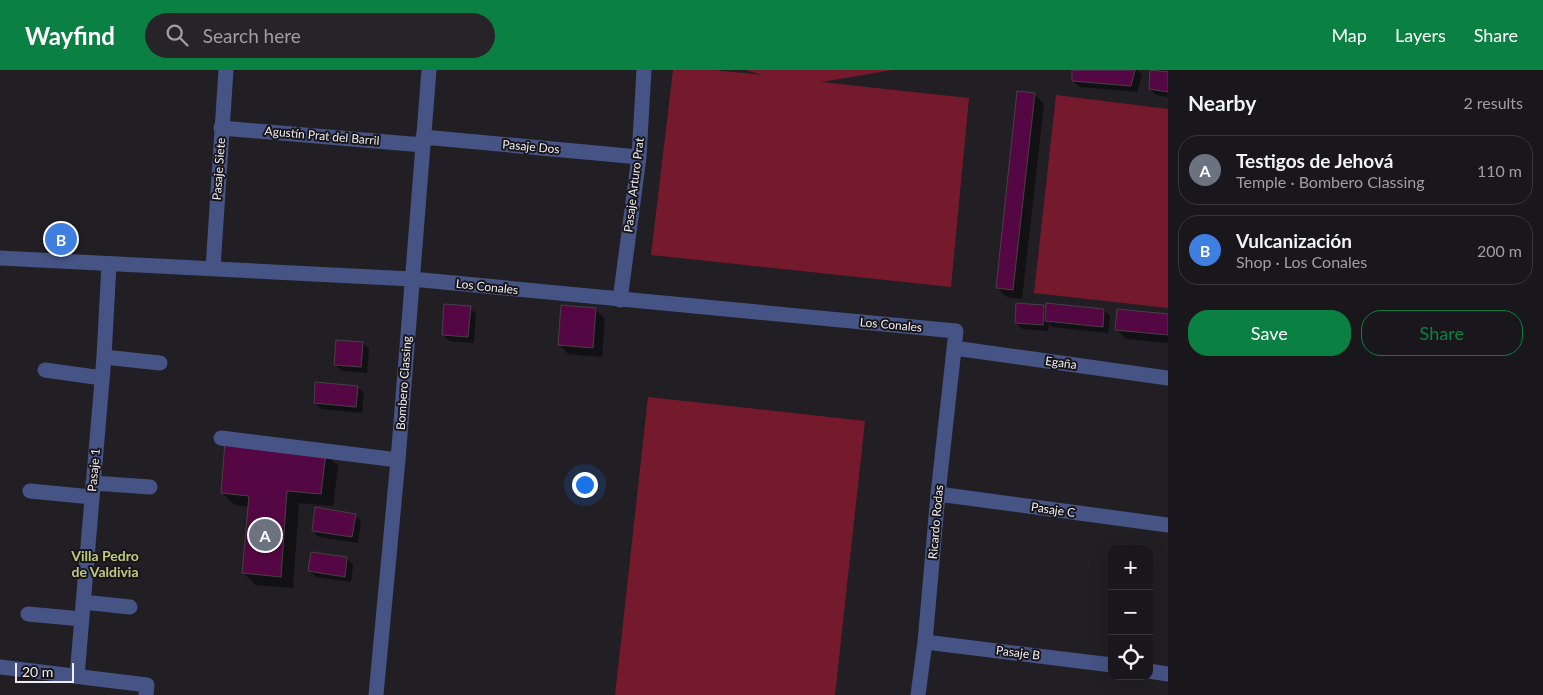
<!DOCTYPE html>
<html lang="en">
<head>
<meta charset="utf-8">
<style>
	body { margin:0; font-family:Lato,sans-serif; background:#262428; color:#f1f3f6 }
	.controls { position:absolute; right:15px; bottom:15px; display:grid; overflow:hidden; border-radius:10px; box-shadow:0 5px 20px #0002 }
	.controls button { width:45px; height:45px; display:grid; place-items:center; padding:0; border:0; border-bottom:1px solid #37363a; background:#19171b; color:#f1f3f6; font:25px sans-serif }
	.scale { position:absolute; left:15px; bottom:12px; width:59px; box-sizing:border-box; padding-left:5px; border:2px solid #eeecf0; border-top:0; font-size:14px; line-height:18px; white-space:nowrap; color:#eeecf0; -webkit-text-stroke:4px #18161a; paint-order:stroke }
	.you { position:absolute; left:584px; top:414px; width:18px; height:18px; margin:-12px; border:4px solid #fff; border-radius:50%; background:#1a73e8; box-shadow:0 0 0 8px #1a73e833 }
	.badge { display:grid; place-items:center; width:32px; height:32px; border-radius:50%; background:#0b8043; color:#fff; font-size:16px; font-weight:700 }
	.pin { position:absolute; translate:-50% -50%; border:2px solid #fff; box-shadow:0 1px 5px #0006 }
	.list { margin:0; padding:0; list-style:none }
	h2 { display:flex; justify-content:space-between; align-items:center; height:65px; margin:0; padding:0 20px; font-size:21px }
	h2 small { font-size:16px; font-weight:400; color:#9f9fa3 }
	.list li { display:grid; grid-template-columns:32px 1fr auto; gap:15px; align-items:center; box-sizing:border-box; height:70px; margin:0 10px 10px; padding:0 10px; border:1px solid #37363a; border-radius:20px }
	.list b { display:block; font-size:19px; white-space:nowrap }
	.list p { margin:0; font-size:16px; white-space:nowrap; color:#9f9fa3 }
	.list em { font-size:16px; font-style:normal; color:#9f9fa3 }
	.actions { display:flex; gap:10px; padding:15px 20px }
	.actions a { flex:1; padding:11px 0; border:1px solid #0b8043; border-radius:20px; text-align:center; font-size:18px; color:#0b8043 }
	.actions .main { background:#0b8043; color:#fff }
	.icon { flex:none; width:28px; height:28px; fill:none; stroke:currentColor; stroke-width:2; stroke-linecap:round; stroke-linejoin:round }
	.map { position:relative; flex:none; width:1168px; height:625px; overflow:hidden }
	header { display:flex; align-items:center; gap:30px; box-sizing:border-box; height:70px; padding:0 25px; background:#0b8043; color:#fff }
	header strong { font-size:24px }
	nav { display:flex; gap:28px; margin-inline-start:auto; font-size:18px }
	.search { width:350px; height:45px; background:#262428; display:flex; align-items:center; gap:12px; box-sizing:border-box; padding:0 18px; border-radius:28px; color:#9f9fa3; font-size:19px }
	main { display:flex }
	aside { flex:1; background:#19171b }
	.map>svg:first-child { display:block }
	.green { fill:#75192c }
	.shadow { fill:#0007 }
	.building { fill:#550744; stroke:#464144 }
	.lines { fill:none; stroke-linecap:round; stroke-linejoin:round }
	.minor { stroke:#455385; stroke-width:15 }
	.labels { text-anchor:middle; stroke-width:4; stroke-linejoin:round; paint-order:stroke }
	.street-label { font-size:12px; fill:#eeecf0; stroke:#18161a }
	.neighbourhood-label { font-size:14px; font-weight:bold; fill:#bdca7e; stroke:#18161a }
</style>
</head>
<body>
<header>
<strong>Wayfind</strong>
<div class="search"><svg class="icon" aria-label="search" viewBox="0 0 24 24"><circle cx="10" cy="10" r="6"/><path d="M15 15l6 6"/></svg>Search here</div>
<nav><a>Map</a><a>Layers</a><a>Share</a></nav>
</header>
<main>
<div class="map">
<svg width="1168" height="625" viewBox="0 0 1168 625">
	<rect width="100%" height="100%" fill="#211f24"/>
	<path class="green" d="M673,0H714L763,5L745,0H893L821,12L969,28L951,217L651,185Z
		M1056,25L1168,39V238L1034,223Z
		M648,327L865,351L835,625H615Z"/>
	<path class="shadow" d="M1073,0H1137L1142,4L1137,22L1080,17L1073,11Z
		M1151,1L1168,4V27L1156,25L1150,19Z
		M1034,24L1044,34L1022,229L1007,227L997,218Z
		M1043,236L1047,240H1104L1110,246L1108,263L1052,257L1049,253L1048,261L1022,259L1016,253Z
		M470,238L476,244L474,273L449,271L443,264Z
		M595,239L605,249L602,287L568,284L559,274Z
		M1118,240L1168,246V273L1126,269L1116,259Z
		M362,273L369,279L367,303L342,301L335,295Z
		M357,317L364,323L362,343L321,339L315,333Z
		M326,384L338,396L333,436L299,433L293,518L255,515L243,502L249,437L235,435L222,423Z
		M355,445L361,451L358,473L319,467L313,461Z
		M312,484L347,489L353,495L351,512L316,507L310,501Z"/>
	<path class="building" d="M1072,0H1135L1131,16L1072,11Z
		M1150,0L1168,2V22L1149,19Z
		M1017,21L1035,23L1013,220L996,218Z
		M1016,233L1044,235L1043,255L1015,253Z
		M1046,233L1104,239L1103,257L1045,251Z
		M444,234L471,236L468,267L442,265Z
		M561,235L596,238L593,278L558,275Z
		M1117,239L1168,244V265L1115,260Z
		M336,270L363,272L361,297L334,295Z
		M315,312L358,316L356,337L314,333Z
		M225,372L326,383L321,424L287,421L281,507L242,503L249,426L221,423Z
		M315,437L356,444L352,467L312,461Z
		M311,482L347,487L345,507L308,501Z"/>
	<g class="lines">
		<path class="minor" d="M221,58L423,75
			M423,67L639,87
			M0,188L412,209L956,261L938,424L925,572L918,625
			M213,198L226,0
			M620,230L639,87L644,0
			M954,278L1168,308
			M104,287L160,293
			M45,300L102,308
			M221,368L398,390
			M93,413L150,417
			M30,421L92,427
			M938,424L1168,455
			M83,532L130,537
			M28,544L82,549
			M925,572L1112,595
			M0,597L147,615L146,625
			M1149,601L1168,604
			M77,606L104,287L109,194
			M376,625L398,390L429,0"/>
	</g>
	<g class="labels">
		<g class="street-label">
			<text transform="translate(322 66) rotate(5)" y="4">Agustín Prat del Barril</text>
			<text transform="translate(531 77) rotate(5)" y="4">Pasaje Dos</text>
			<text transform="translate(219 99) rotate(-86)" y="4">Pasaje Siete</text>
			<text transform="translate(634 115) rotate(-83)" y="4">Pasaje Arturo Prat</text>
			<text transform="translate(487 217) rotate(6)" y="4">Los Conales</text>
			<text transform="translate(891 255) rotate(5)" y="4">Los Conales</text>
			<text transform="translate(1061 293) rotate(8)" y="4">Egaña</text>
			<text transform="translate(404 313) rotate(-86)" y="4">Bombero Classing</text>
			<text transform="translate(94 400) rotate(-85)" y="4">Pasaje 1</text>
			<text transform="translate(1053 440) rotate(8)" y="4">Pasaje C</text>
			<text transform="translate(936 452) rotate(-85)" y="4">Ricardo Rodas</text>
			<text transform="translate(1018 583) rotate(7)" y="4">Pasaje B</text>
		</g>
		<g class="neighbourhood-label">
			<text x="105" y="491">Villa Pedro<tspan x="105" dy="16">de Valdivia</tspan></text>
		</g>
	</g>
</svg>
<div class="controls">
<button>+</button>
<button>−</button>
<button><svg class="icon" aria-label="locate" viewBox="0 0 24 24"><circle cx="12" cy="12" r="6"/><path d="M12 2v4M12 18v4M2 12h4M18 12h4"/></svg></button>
</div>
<div class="scale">20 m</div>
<div class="you"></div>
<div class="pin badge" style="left:265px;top:465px;background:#6b7280">A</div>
<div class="pin badge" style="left:61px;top:169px;background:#3f7fe0">B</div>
</div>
<aside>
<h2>Nearby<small>2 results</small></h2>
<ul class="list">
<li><span class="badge" style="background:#6b7280">A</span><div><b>Testigos de Jehová</b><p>Temple · Bombero Classing</p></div><em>110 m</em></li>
<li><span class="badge" style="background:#3f7fe0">B</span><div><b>Vulcanización</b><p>Shop · Los Conales</p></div><em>200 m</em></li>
</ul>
<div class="actions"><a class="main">Save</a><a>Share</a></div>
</aside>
</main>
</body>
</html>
